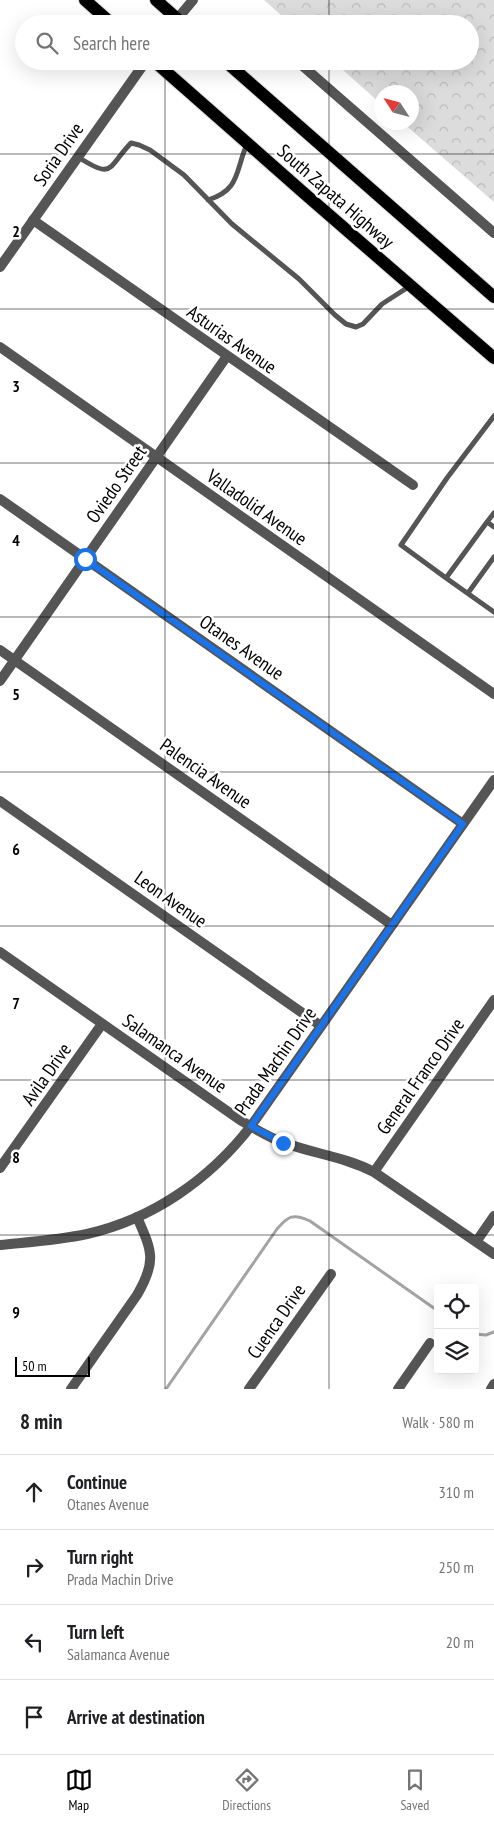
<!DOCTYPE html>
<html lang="en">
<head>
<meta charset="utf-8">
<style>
	body { margin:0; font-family:"PT Sans Narrow",sans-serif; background:#f6f6f6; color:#202124 }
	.controls { position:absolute; right:15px; bottom:15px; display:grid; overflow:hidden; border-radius:5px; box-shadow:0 5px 20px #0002 }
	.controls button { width:45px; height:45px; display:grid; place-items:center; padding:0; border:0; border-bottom:1px solid #e0e0e0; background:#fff; color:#202124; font:25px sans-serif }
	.compass { position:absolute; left:374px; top:85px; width:45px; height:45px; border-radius:50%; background:#fff; box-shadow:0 5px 20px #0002; rotate:306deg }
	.scale { position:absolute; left:15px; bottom:12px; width:75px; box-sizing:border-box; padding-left:5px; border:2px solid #000; border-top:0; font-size:14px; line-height:18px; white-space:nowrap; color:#000; -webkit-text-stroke:4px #fff; paint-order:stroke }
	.stop { position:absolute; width:15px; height:15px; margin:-11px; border:4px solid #1a73e8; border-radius:50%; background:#fff }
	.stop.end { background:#1a73e8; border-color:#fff; box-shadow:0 1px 5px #0008 }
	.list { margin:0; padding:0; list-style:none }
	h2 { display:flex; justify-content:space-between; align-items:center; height:65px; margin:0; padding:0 20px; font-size:21px }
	h2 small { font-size:16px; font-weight:400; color:#757577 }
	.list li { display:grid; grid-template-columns:32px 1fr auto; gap:15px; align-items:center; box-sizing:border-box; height:75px; padding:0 20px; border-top:1px solid #e0e0e0 }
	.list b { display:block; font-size:19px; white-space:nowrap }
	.list p { margin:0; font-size:16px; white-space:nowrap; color:#757577 }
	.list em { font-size:16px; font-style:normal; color:#757577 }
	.icon { flex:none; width:28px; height:28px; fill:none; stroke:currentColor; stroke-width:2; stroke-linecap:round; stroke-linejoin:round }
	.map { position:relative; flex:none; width:494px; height:1389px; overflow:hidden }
	.search { position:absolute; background:#fff; box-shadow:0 5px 20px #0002; left:15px; right:15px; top:15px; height:55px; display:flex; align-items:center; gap:12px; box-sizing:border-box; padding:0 18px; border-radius:28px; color:#757577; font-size:19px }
	.sheet { height:365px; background:#fff }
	nav { display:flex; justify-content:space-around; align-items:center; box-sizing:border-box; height:70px; border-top:1px solid #e0e0e0; background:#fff; font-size:14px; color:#757577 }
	nav a { display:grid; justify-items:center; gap:2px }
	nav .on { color:#000 }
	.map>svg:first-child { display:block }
	.forest { fill:url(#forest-crowns) }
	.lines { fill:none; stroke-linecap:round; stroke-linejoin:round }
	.stream { stroke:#a3a3a3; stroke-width:3 }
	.primary-casing { stroke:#dbdbdb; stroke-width:14 }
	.service { stroke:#555; stroke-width:5 }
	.minor { stroke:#555; stroke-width:10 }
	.tertiary { stroke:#555; stroke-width:10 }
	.primary { stroke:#000; stroke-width:12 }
	.route { stroke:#1a73e8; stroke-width:6 }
	.grid { fill:none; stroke:#000; stroke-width:1; stroke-opacity:0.55 }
	.labels { text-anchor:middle; stroke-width:5; stroke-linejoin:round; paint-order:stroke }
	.street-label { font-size:19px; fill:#000; stroke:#fff }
	.grid-label { font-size:16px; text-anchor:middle; font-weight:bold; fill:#000; stroke:#fff; stroke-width:5; stroke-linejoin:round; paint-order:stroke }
</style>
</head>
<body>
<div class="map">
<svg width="494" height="1389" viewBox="0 0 494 1389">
	<defs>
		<pattern id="forest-crowns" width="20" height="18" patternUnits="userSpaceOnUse" patternTransform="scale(1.25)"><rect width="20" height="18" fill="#dcdcdc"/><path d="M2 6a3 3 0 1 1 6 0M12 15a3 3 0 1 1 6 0" fill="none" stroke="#bbb"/></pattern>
	</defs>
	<rect width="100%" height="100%" fill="#fff"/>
	<path class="forest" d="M264,0H494V202L403,123L412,122V92H382L381,104L333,61H470V24H291Z"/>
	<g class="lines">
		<path class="stream" d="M475,1334L486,1335L494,1332
			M166,1389L277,1229C288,1216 293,1213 310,1221L438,1311"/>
		<g class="primary-casing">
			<path id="primary" d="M85,0L112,24
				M156,0L183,24
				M154,61L305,194L494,358
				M225,61L494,297"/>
		</g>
		<path class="service" d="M78,157C114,180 107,168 131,143L139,145L150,150L184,175L232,224L299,279L335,315L346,324L356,327L363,324L382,304L410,286
			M208,200C241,189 235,171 247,144
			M494,513L487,522L494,527
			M487,522L446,578L494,612
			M446,578L401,545L447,478L494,416
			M468,593L494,557"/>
		<path class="minor" d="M297,61L494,233
			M33,220L413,485
			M0,347L494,694
			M0,499L463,824
			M0,650L392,925
			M0,681L227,356
			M0,801L321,1026
			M0,952L240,1120C254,1128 269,1138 285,1143C315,1154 345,1157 374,1172L494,1254
			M0,1168L102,1024
			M374,1172L494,1000
			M476,1242L494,1216
			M71,1389L137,1295C157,1261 152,1251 137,1217
			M249,1389L331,1274
			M398,1389L430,1343
			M491,1389L494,1384"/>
		<path class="tertiary" d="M173,24L193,0
			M0,267L146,61
			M0,1245C29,1242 59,1240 87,1234C153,1219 210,1179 251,1126L494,780"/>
		<use href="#primary" class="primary"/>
	</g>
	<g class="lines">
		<path class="route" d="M85,559L463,824L251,1126L283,1143"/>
	</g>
	<path class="grid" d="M165,0V24M329,0V24M165,61V1389M329,61V1389M0,154H494M0,309H494M0,463H494M0,617H494M0,772H494M0,926H494M0,1080H494M0,1235H494"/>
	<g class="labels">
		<g class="street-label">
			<text transform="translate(58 154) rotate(-55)" y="7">Soria Drive</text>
			<text transform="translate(336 196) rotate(41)" y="7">South Zapata Highway</text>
			<text transform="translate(232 339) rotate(35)" y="7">Asturias Avenue</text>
			<text transform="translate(116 484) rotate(-55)" y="7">Oviedo Street</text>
			<text transform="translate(257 507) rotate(35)" y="7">Valladolid Avenue</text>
			<text transform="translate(242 647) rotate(35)" y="7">Otanes Avenue</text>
			<text transform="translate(206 773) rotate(35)" y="7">Palencia Avenue</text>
			<text transform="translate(171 899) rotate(35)" y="7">Leon Avenue</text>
			<text transform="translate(175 1053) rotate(35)" y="7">Salamanca Avenue</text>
			<text transform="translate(275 1061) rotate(-55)" y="7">Prada Machin Drive</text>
			<text transform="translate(46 1074) rotate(-55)" y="7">Avila Drive</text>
			<text transform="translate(420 1076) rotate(-55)" y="7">General Franco Drive</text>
			<text transform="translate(276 1321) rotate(-55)" y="7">Cuenca Drive</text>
		</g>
	</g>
	<g class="grid-label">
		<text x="16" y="237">2</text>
		<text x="16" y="392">3</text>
		<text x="16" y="546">4</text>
		<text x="16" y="700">5</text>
		<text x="16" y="855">6</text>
		<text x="16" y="1009">7</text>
		<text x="16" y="1163">8</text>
		<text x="16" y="1318">9</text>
	</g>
</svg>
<div class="controls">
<button><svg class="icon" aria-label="locate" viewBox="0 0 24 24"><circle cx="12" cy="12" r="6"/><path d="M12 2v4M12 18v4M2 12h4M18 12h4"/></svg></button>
<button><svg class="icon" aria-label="layers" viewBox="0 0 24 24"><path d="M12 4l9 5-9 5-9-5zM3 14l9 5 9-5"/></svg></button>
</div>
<svg class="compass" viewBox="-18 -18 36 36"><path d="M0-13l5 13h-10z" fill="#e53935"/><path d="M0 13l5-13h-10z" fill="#757577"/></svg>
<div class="scale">50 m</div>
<div class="stop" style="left:85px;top:559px"></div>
<div class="stop end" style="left:283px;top:1143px"></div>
<div class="search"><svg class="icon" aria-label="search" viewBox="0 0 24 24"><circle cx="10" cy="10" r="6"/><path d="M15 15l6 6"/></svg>Search here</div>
</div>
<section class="sheet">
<h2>8 min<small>Walk · 580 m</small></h2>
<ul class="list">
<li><svg class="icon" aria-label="ahead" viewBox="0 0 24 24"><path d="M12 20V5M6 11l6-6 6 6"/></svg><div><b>Continue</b><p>Otanes Avenue</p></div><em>310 m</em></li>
<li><svg class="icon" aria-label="right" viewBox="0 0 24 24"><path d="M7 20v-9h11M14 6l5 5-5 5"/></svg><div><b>Turn right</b><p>Prada Machin Drive</p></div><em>250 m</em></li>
<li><svg class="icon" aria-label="left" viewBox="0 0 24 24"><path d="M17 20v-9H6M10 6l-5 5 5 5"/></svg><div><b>Turn left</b><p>Salamanca Avenue</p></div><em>20 m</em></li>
<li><svg class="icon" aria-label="arrive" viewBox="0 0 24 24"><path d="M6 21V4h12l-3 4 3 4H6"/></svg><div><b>Arrive at destination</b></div></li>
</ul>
</section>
<nav>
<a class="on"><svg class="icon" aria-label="map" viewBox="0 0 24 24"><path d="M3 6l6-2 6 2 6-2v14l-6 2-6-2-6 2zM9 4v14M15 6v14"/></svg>Map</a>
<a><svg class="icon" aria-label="directions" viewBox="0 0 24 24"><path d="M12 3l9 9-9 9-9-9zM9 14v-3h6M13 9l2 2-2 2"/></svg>Directions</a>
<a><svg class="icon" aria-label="saved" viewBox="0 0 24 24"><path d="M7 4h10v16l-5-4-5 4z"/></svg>Saved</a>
</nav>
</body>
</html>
